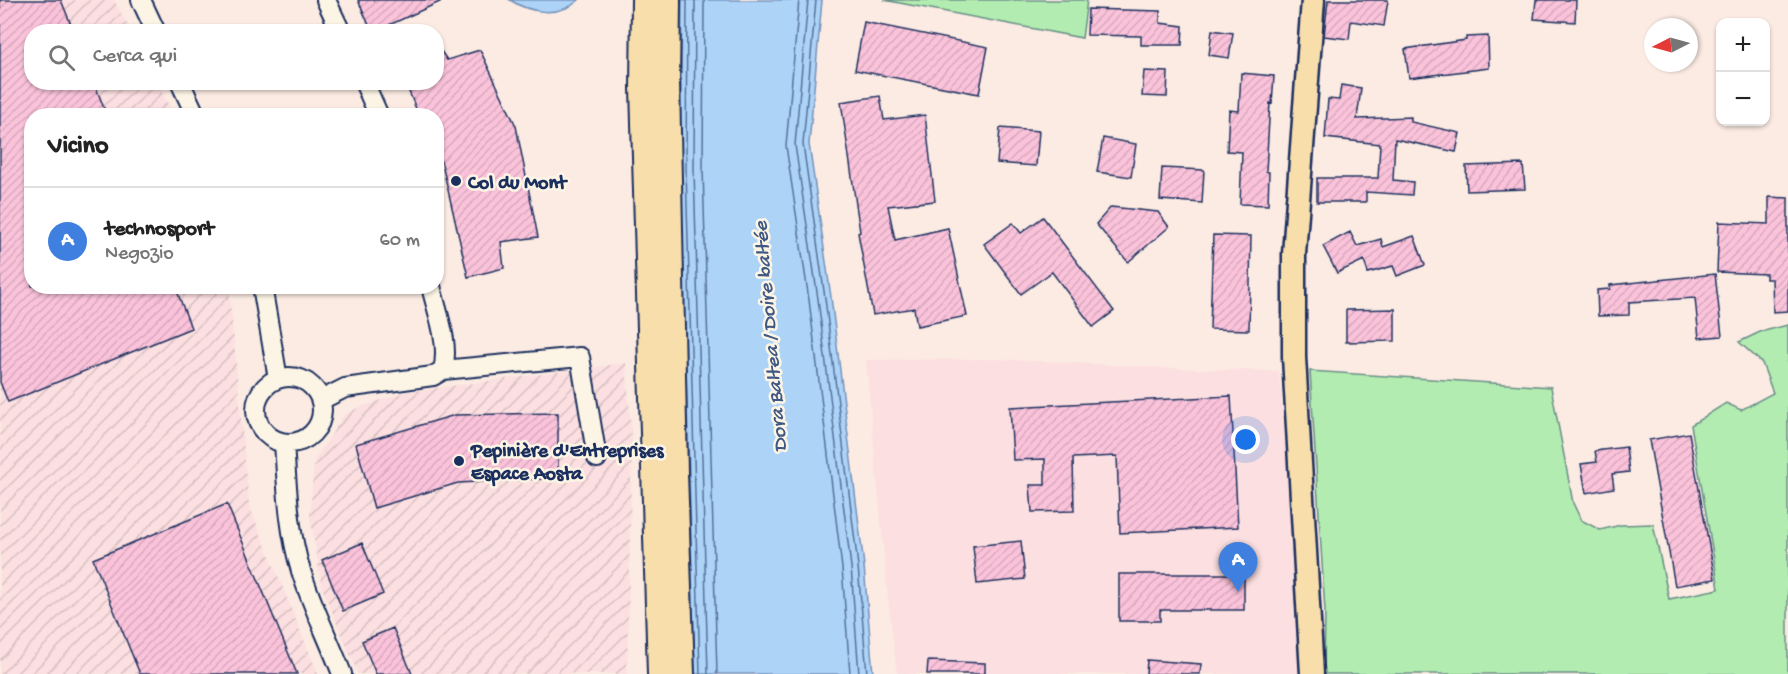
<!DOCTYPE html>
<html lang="it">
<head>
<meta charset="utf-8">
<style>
	body { margin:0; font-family:"Gochi Hand",sans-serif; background:#f6f6f6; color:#222 }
	.controls { position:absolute; right:18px; top:18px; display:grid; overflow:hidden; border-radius:12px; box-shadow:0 2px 4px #0004 }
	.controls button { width:54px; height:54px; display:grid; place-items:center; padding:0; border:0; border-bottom:2px solid #e0e0e0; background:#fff; color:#222; font:30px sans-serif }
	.compass { position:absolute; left:1644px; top:18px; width:54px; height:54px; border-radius:50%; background:#fff; box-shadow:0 2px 4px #0004; rotate:264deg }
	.you { position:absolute; left:1246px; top:440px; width:21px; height:21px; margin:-15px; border:4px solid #fff; border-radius:50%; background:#1a73e8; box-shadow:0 0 0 9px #1a73e833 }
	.badge { display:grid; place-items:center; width:39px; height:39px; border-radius:50%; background:#1b2f5e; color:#fff; font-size:20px; font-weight:700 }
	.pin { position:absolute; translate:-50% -50px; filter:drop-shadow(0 2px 3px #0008) }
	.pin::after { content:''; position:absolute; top:32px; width:21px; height:18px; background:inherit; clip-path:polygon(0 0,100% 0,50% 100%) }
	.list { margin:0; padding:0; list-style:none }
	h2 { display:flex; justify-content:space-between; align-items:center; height:78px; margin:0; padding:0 24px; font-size:26px }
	h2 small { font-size:20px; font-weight:400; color:#767676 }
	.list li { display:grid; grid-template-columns:39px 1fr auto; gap:18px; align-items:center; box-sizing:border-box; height:108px; padding:0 24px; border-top:2px solid #e0e0e0 }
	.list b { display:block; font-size:22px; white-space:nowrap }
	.list p { margin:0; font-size:20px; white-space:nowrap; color:#767676 }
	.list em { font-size:20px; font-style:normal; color:#767676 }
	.icon { flex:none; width:33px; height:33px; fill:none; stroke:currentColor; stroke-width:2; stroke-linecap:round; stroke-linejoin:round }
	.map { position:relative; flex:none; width:1788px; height:674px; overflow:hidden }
	.search { position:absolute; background:#fff; box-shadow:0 2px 4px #0004; left:24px; top:24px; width:420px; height:66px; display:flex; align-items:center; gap:15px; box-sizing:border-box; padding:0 21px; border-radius:24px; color:#767676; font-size:22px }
	.panel { position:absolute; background:#fff; box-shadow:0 2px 4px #0004; left:24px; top:108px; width:420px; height:186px; border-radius:24px }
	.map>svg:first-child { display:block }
	.built { fill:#fcdfe0 }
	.industrial { fill:url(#industrial-furrows) }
	.green { fill:#b3ecb0; stroke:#678e87; stroke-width:1.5 }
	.water { fill:#add3f7; stroke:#7391ba; stroke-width:1.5 }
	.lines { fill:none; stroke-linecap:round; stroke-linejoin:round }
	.shore { stroke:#55719b; stroke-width:1.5 }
	.building { fill:url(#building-hatch); stroke:#1b2f5e; stroke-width:1.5 }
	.minor-casing { stroke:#1b2f5e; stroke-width:22 }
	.major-casing { stroke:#1b2f5e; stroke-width:27 }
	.highway-casing { stroke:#1b2f5e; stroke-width:30 }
	.minor { stroke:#fcf5e5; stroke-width:18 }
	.major { stroke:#f8deab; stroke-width:22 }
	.highway { stroke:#f8deab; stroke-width:26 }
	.poi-dot { fill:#1b2f5e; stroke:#fcf5e5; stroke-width:2 }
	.labels { text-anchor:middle; stroke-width:5; stroke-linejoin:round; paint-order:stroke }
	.poi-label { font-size:20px; font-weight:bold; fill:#1b2f5e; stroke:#fcf5e5; text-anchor:start }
	.water-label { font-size:21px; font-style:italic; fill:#405884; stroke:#fcf5e5 }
</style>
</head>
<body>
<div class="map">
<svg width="1788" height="674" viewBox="0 0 1788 674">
	<defs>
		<pattern id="industrial-furrows" width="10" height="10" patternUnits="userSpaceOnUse" patternTransform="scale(1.5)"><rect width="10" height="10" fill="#fcdfe0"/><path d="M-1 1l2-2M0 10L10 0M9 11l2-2" fill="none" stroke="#d7c0c3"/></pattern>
		<pattern id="building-hatch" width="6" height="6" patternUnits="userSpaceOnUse" patternTransform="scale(1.5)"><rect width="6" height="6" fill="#fbc3da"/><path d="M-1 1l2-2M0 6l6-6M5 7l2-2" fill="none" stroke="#d7a8be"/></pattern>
	</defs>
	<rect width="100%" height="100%" fill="#fcebe3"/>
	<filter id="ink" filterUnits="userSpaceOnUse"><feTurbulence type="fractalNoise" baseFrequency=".0167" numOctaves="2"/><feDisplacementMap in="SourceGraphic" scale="12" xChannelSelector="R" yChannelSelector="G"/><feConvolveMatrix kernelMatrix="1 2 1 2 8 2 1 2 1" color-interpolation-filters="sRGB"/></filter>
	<g filter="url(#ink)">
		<path class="built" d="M995,359L1191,369L1279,371L1290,495L1299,674H897L888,598L866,360Z"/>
		<path class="industrial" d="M0,0H114L131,31L32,32V82L157,83L173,113L174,115L32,116V286L229,287L249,505L318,674H0Z
			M626,363L632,441L627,674H358L322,588L310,516L314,461L344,415L360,407L406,392Z"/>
		<path class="green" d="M884,0H1087L1082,38Z
			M1788,325V674H1324L1325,611L1310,371L1551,387L1573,503L1581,520L1600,530L1621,525L1653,524L1669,599L1719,589L1691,425L1726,403L1741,410L1773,393L1762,363L1739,342L1760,332Z"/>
		<path class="water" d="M510,0H579C559,18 530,13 510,0Z
			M682,0H822L809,144L831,297L864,566L873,674H695L680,169Z"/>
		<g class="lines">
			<path class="shore" d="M687,0L686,169L700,674
				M695,0L694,169L708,674
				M704,0L703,169L717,674
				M799,0L786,146L809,300L842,568L850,674
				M808,0L795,145L818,299L851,567L859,674
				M816,0L803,144L825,298L858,566L867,674"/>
		</g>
		<path class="building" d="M0,0H61L74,32H32V82H94L107,116H32V286H175L191,328L8,402L0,382Z
			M358,0H444L374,32H372Z
			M1328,0H1388L1384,26L1351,21L1349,39L1324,36Z
			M1536,0H1576L1575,22L1534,19Z
			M1088,9L1160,11V23L1183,26L1182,45H1141V36L1087,35Z
			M864,22L988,47L979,94L855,70Z
			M1212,30L1233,33L1229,58L1209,55Z
			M1488,36L1489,68L1409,78L1405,49L1466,40V37Z
			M436,44L447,60L480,50L516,126L538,237L501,242L504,268L468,277L442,164L436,152V116H419L405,82H436Z
			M1144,71L1168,72L1167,97L1142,96Z
			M1241,73L1274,76L1272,104L1270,103L1266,171L1269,172L1268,205L1240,204L1242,152L1227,151L1229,110L1239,111Z
			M1341,85L1361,88L1357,119L1411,117V122L1460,133L1456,152L1395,139L1393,180L1413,182L1412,195L1366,192V202H1317V178H1378L1380,144L1325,138L1328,99L1339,100Z
			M880,96L884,120L925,115L935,201L888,206L895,240L948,228L967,316L917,326L914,308L873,315L858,233L860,232L841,102Z
			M1000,128L1039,131L1036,166L997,163Z
			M1103,138L1136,144L1131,177L1097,172Z
			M1523,164L1525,189L1467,191L1466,166Z
			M1162,168L1204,170L1202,203L1160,200Z
			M1769,197L1788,198V311L1773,312L1772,279H1766V274L1717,272L1719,222L1769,224Z
			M1111,207L1158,212L1169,227L1128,262L1096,224Z
			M1043,217L1114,311L1093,327L1052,272L1021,294L984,244L1013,223L1021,233Z
			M1350,232L1357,246L1381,239L1383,247L1414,236L1425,265L1397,276L1393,266L1368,273L1364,260L1337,273L1323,246Z
			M1213,235L1251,236L1249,330L1210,329Z
			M1715,274L1722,336L1699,338L1695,298L1629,302V315L1598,316L1597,290L1610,289V285Z
			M1395,309V341L1346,342V310Z
			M1231,396L1238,527L1120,533L1117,456L1073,458L1074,511L1032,512L1030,485H1045V459L1013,460L1010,407Z
			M558,413V478L458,483L374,508L356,444L455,415Z
			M1689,433L1715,579L1675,586L1649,440Z
			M1626,447L1629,472L1612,474L1614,488L1586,493L1581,464L1597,462L1595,451Z
			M227,504L297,674H140L93,559Z
			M1021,541L1025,579L977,584L973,546Z
			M362,543L383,594L343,611L322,560Z
			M1119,574H1244V610H1160V621H1119Z
			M393,628L412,674H376L362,641Z
			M1147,660L1201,664L1200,674H1146Z
			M928,661L985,663V674H927Z"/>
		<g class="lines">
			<g class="minor-casing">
				<path id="minor" d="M141,0L156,32
					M326,0L341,32
					M180,82L196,116
					M364,82L379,116
					M262,286L278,379
					M431,286C437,313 450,343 443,370L580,357L597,458
					M256 410a33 33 0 1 1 66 0a33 33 0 1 1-66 0Z
					M321,400L345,388L433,376L443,370
					M284,443C287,486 288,529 301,571C312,606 329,640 342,674"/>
			</g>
			<g class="major-casing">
				<path id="major" d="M1312,674L1294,357V254L1313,0"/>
			</g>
			<g class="highway-casing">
				<path id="highway" d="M645,0L644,88L661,674
					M667,0L666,82L674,474L681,674"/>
			</g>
			<use href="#minor" class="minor"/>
			<use href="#major" class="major"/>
			<use href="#highway" class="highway"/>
		</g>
	</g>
	<g class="poi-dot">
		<circle cx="456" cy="181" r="6"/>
		<circle cx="459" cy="461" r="6"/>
	</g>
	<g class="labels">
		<g class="poi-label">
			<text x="468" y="188">Col du Mont</text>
			<text x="471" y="456">Pepinière d'Entreprises<tspan x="471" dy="23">Espace Aosta</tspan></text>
		</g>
		<g class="water-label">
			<text transform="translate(769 337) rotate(-95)" y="7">Dora Baltea / Doire baltée</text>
		</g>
	</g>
</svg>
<div class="controls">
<button>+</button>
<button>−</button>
</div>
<svg class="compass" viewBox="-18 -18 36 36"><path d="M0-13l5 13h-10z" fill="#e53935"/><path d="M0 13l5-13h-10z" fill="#767676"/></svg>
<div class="you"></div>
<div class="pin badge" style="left:1238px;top:592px;background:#3f7fe0">A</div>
<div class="search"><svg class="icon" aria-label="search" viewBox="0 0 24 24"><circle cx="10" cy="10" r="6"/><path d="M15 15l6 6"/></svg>Cerca qui</div>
<section class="panel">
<h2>Vicino<small></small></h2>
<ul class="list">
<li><span class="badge" style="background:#3f7fe0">A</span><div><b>technosport</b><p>Negozio</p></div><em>60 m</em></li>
</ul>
</section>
</div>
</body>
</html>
